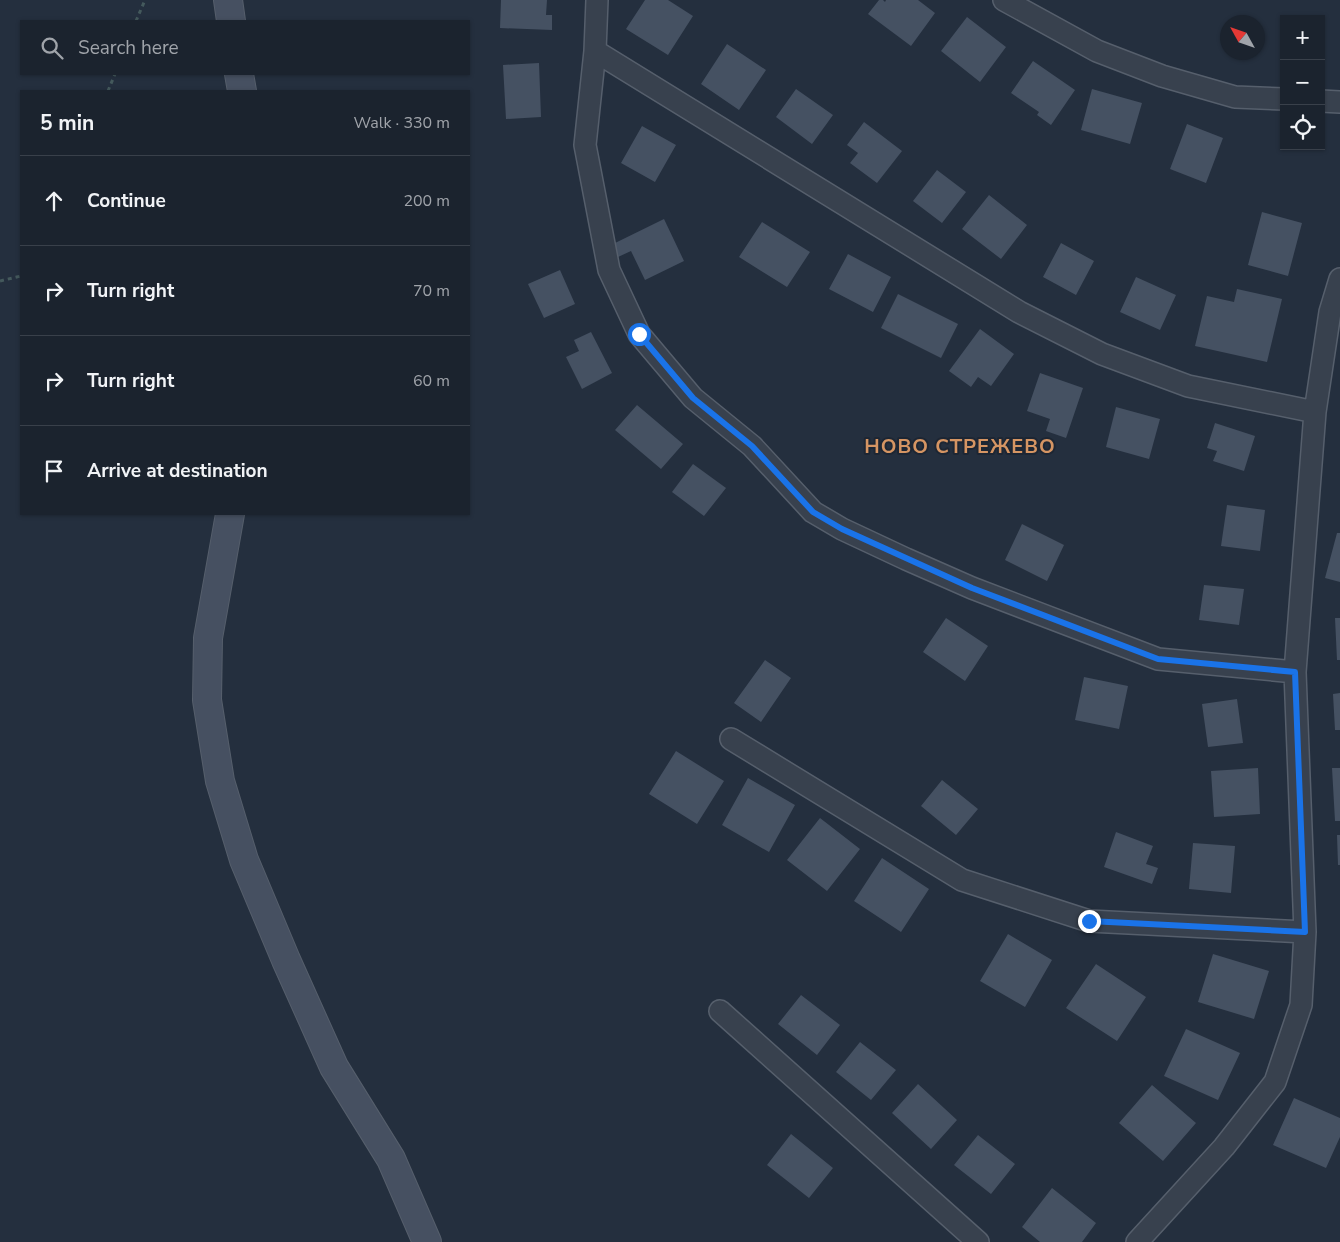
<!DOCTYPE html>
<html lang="en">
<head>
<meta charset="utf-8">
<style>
	body { margin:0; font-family:"Nunito Sans",sans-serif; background:#242b36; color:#f1f3f6 }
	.controls { position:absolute; right:15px; top:15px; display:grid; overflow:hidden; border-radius:0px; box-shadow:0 1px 4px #0004 }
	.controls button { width:45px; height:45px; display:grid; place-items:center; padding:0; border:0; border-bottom:1px solid #39404a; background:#1b232e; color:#f1f3f6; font:25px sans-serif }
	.compass { position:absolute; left:1220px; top:15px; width:45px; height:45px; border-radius:50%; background:#1b232e; box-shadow:0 1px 4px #0004; rotate:310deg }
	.stop { position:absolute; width:15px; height:15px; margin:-11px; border:4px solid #1a73e8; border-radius:50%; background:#fff }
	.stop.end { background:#1a73e8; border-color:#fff; box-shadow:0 1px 5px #0008 }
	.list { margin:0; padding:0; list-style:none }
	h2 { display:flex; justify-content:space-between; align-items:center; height:65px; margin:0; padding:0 20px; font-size:21px }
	h2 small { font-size:16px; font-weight:400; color:#a0a4aa }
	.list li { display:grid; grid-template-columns:32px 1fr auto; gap:15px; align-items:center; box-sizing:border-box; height:90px; padding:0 20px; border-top:1px solid #39404a }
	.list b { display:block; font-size:19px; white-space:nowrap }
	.list em { font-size:16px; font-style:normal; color:#a0a4aa }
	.icon { flex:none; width:28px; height:28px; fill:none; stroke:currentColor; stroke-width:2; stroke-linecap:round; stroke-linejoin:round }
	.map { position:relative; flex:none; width:1340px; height:1242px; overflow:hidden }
	.search { position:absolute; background:#1b232e; box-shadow:0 1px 4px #0004; left:20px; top:20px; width:450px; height:55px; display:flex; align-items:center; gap:12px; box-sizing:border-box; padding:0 18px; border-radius:0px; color:#a0a4aa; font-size:19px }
	.panel { position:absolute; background:#1b232e; box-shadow:0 1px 4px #0004; left:20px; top:90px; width:450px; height:425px; border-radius:0px }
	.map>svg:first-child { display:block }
	.building { fill:#455162 }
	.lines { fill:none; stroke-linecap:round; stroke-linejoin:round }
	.street-casing { stroke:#565f6c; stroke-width:24 }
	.secondary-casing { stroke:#565f6c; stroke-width:30 }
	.path { stroke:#44595c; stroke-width:3; stroke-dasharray:4 4; stroke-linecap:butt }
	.street { stroke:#38414e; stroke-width:21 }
	.secondary { stroke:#465061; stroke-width:28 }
	.route { stroke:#1a73e8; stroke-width:6 }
	.labels { text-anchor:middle; stroke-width:4; stroke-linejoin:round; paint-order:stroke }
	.district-label { font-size:20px; font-weight:bold; letter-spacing:1px; fill:#d59563; stroke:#1d2633 }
</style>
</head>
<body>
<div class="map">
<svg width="1340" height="1242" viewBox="0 0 1340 1242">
	<rect width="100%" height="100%" fill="#242f3e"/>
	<path class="building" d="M501,0H547L546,15H552V30L500,28Z
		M645,0H668L693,16L668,55L626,29Z
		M879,0H883L885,2L886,0H918L935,13L911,46L868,14Z
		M967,17L1006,47L980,82L941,51Z
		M727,44L766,70L739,110L701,84Z
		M1033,61L1075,90L1051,125L1037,115L1039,112L1011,93Z
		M539,63L541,117L506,119L503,65Z
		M796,89L833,115L812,144L776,117Z
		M1092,89L1142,103L1130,144L1081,130Z
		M864,122L902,151L877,183L850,163L858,153L847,145Z
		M1187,124L1223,138L1206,183L1170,169Z
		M642,126L676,145L655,182L621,163Z
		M937,170L966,192L942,223L913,201Z
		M989,195L1027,225L1001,259L962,229Z
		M1262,212L1302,223L1288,276L1248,265Z
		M664,219L684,261L645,280L631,251L618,257L611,245Z
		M762,222L810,252L787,287L739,257Z
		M1061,243L1094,261L1076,295L1043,277Z
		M848,254L891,277L873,312L829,289Z
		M560,270L575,304L544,318L528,284Z
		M1136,277L1176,295L1160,330L1120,312Z
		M1237,289L1282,299L1267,362L1195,346L1207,296L1234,302Z
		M898,294L958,324L941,358L881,328Z
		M980,329L1014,354L991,386L978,377L971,387L949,371Z
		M591,332L612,373L582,389L566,357L579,351L574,340Z
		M1040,373L1083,388L1066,438L1046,431L1050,419L1027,411Z
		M637,405L683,444L661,469L615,430Z
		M1116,407L1160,419L1149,459L1106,447Z
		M1215,423L1255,436L1244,471L1213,461L1217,451L1207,448Z
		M693,464L726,488L704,516L672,492Z
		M1227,505L1265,510L1260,551L1221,546Z
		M1022,524L1064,545L1047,581L1005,560Z
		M1337,533H1340V582L1325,578Z
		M1204,585L1244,589L1239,625L1199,620Z
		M946,618L988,646L965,681L923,652Z
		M1335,618H1340V660H1337Z
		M765,660L791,678L761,722L734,703Z
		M1084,677L1128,686L1119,729L1075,720Z
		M1340,693V730H1335L1333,694Z
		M1237,699L1243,743L1208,747L1202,704Z
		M676,751L724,781L697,824L649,794Z
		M1258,768L1260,814L1214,817L1211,771Z
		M1332,768H1340V821H1335Z
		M748,778L795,805L769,852L722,825Z
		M942,780L978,809L956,835L921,806Z
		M820,818L860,849L827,891L787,860Z
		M1116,832L1153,846L1146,864L1158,868L1152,884L1104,867Z
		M1337,835H1340V865H1338Z
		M1193,843L1235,846L1231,893L1189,889Z
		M882,858L929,889L901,932L854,901Z
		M1008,934L1052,960L1025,1007L980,981Z
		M1213,954L1269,971L1254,1019L1198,1002Z
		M1096,964L1146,997L1117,1041L1066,1008Z
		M801,995L840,1025L817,1055L778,1024Z
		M1186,1029L1240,1053L1218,1100L1164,1076Z
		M860,1042L896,1070L871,1100L836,1072Z
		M918,1084L957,1120L931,1149L892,1113Z
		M1152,1085L1196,1123L1163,1161L1119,1123Z
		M1294,1098L1340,1118V1137L1326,1168L1273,1145Z
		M791,1134L833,1168L809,1198L767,1165Z
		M978,1135L1015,1164L991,1194L954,1165Z
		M1052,1188L1096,1223L1082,1242H1040L1022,1227Z"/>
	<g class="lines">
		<g class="street-casing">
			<path id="street" d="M597,0L595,51L585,145L609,270L639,334L693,398L752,446L813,512L842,529L906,559L972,588L1158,659L1295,672
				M1004,0L1097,51L1162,76L1235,97L1284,99
				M595,51L1019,312L1102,354L1188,386L1315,412
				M1321,101L1340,102
				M731,739L962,880L1089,921L1305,932
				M720,1011L978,1242
				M1137,1242L1224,1147L1275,1082L1301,1005L1305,932L1295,672L1315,412L1330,312L1340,279"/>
		</g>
		<g class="secondary-casing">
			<path id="secondary" d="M228,0L231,21
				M239,74L242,91
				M230,514L208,638L207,700L220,781L244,860L286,960L334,1067L391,1159L427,1242"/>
		</g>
		<path class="path" d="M136,21L145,0
			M108,91L115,74
			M0,281L21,276"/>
		<use href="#street" class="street"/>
		<use href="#secondary" class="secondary"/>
	</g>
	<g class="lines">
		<path class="route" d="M639,334L693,398L752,446L813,512L842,529L972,588L1158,659L1295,672L1305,932L1089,921"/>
	</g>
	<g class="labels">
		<g class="district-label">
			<text x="960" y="453">НОВО СТРЕЖЕВО</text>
		</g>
	</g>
</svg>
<div class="controls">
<button>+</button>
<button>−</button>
<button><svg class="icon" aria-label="locate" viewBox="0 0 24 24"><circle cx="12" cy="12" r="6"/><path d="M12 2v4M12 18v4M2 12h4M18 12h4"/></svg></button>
</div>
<svg class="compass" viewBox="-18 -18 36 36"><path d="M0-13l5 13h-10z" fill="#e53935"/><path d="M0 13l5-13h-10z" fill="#a0a4aa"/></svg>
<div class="stop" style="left:639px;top:334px"></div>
<div class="stop end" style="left:1089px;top:921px"></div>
<div class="search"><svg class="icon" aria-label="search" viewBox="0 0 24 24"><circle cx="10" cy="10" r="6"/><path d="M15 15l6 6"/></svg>Search here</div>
<section class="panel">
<h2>5 min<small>Walk · 330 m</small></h2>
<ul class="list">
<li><svg class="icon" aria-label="ahead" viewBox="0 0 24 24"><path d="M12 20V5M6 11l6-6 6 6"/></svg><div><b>Continue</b></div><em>200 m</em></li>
<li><svg class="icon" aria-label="right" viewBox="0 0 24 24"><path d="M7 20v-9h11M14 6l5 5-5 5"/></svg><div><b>Turn right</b></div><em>70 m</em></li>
<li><svg class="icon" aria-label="right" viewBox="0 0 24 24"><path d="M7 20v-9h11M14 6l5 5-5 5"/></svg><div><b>Turn right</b></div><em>60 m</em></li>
<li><svg class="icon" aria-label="arrive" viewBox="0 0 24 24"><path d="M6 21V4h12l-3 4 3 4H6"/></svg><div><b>Arrive at destination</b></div></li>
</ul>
</section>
</div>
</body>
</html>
